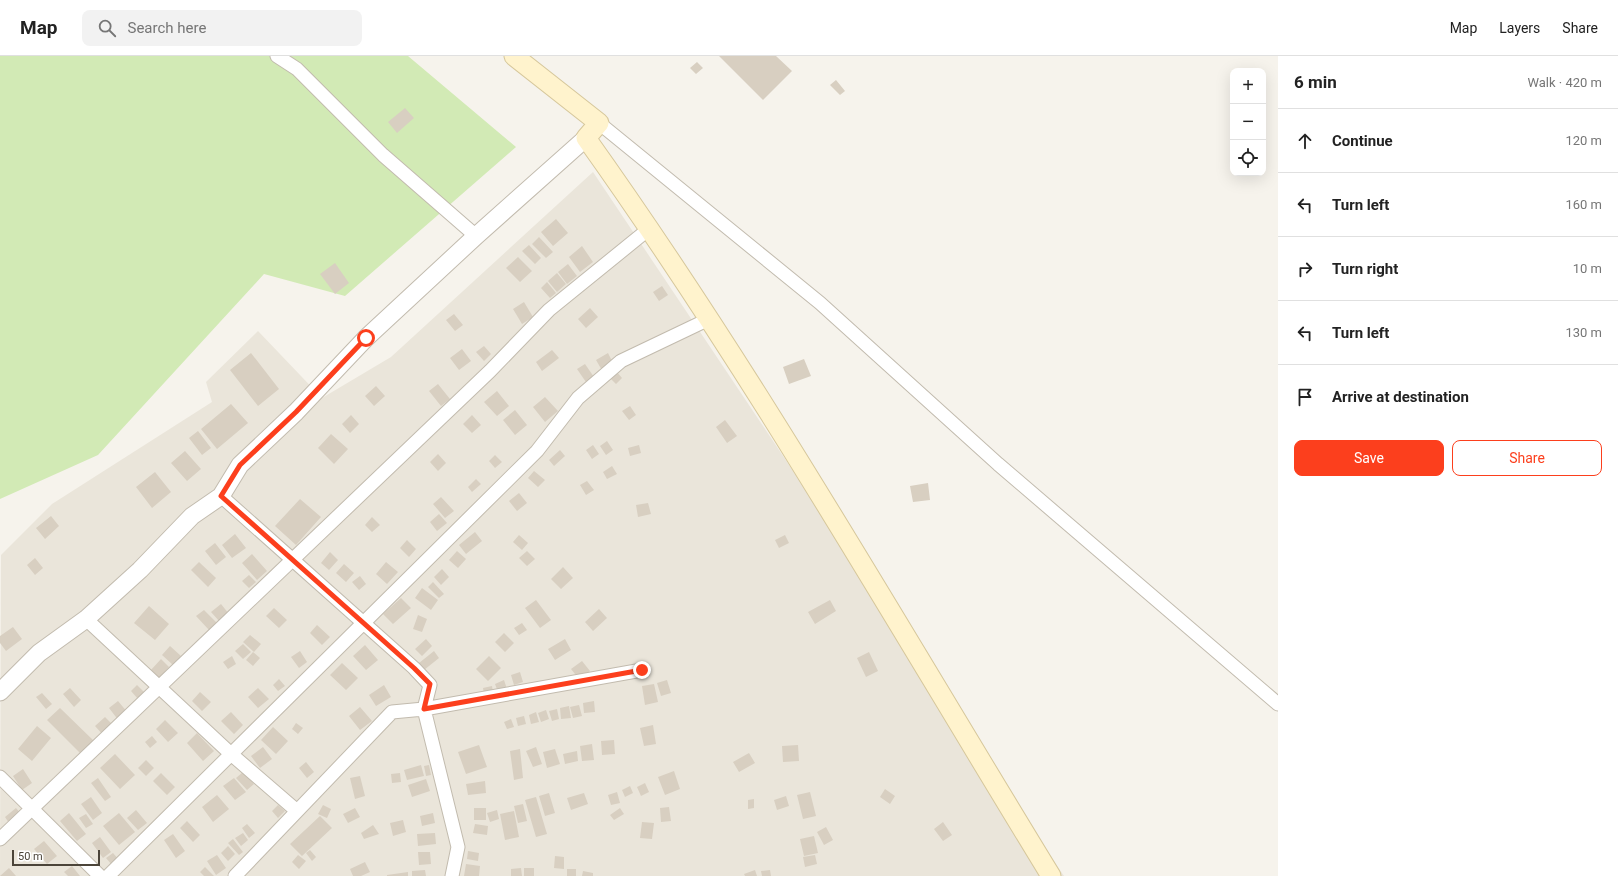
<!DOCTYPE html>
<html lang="en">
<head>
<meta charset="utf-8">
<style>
	body { margin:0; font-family:Roboto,sans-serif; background:#f2f2f2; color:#222 }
	.controls { position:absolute; right:12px; top:12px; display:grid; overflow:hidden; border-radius:8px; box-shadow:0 4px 16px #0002 }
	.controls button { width:36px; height:36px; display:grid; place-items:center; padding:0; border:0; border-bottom:1px solid #e0e0e0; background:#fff; color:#222; font:20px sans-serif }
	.scale { position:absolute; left:12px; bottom:10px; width:88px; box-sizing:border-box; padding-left:4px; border:2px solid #4b4439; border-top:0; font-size:11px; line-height:14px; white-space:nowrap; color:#4b4439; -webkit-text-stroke:3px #fff; paint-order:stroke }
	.stop { position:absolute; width:12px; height:12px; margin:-9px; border:3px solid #fc3f1d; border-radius:50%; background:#fff }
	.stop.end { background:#fc3f1d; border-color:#fff; box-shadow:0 1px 4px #0008 }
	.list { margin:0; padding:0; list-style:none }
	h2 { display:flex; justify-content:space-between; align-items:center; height:52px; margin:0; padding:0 16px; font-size:17px }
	h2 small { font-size:13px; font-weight:400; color:#767676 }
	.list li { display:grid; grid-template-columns:26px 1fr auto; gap:12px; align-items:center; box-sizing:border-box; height:64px; padding:0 16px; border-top:1px solid #e0e0e0 }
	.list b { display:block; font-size:15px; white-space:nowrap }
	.list em { font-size:13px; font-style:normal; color:#767676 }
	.actions { display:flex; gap:8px; padding:12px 16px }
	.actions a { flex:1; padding:9px 0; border:1px solid #fc3f1d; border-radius:8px; text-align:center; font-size:14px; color:#fc3f1d }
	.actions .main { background:#fc3f1d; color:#fff }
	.icon { flex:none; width:22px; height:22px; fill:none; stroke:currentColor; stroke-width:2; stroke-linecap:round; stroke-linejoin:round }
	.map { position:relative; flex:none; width:1278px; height:820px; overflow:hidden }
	header { display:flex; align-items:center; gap:24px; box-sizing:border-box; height:56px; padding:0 20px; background:#fff; border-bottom:1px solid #e0e0e0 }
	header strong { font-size:19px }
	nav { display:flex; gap:22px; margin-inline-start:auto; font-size:14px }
	.search { width:280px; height:36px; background:#f2f2f2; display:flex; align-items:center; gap:10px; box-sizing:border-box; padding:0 14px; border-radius:8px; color:#767676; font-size:15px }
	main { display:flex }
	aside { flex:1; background:#fff }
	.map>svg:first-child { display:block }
	.residential { fill:#eae5da }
	.green { fill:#d2eab5 }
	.building { fill:#d8cfc1 }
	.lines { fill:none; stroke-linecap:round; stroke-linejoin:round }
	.minor-casing { stroke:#c2bbae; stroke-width:15 }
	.tertiary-casing { stroke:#c2bbae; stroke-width:19 }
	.secondary-casing { stroke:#d6c79b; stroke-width:21 }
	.minor { stroke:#fff; stroke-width:13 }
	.tertiary { stroke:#fff; stroke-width:17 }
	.secondary { stroke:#fff3cd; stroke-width:19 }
	.route { stroke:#fc3f1d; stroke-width:5 }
</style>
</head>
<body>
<header>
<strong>Map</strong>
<div class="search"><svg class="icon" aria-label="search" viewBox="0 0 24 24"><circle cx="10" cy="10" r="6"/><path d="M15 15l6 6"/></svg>Search here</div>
<nav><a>Map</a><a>Layers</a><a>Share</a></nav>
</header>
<main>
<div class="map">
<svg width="1278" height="820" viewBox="0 0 1278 820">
	<rect width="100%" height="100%" fill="#f6f3ec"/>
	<path class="residential" d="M593,116L1064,820H0L1,499L52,448L212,346L206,326L258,275L322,342L391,301Z"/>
	<path class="green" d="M0,0H408L516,91L345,240L264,218L98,399L0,443Z"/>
	<path class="building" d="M719,0H776L792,15L763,44Z
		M697,6L703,12L696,18L690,12Z
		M836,24L845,35L840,39L830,29Z
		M405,52L414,62L397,77L388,66Z
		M556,163L568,177L553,190L541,176Z
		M539,181L553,196L546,202L532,188Z
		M529,189L541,202L535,208L522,195Z
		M582,190L593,206L580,216L569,201Z
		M518,201L532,215L520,226L506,212Z
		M335,207L349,227L335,238L320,218Z
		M568,208L577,220L567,228L558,216Z
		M557,217L566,228L557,236L548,225Z
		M547,226L556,237L550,242L541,232Z
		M662,230L668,239L659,245L653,236Z
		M524,246L533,261L522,268L513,253Z
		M590,252L598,261L586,272L578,263Z
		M454,258L463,269L455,275L446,264Z
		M484,290L491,298L484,305L476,296Z
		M462,293L471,305L459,314L450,302Z
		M552,294L559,302L542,315L536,306Z
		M251,297L279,333L258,350L230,314Z
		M608,297L614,309L603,316L596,304Z
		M804,303L811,320L789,328L783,311Z
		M585,308L596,324L588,329L577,313Z
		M616,315L622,322L616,328L610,322Z
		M438,328L450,343L441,350L429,335Z
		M376,330L385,340L374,350L365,340Z
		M497,335L509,350L497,360L484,346Z
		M545,341L558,355L545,366L533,351Z
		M231,348L248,367L217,393L201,373Z
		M630,350L636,359L629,364L622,355Z
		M515,354L527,369L515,379L503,364Z
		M351,359L359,368L350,377L342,368Z
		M472,359L481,369L472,377L463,368Z
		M725,364L737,380L727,387L716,371Z
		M198,375L211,392L202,399L189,382Z
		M331,378L348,393L334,408L318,392Z
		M607,385L613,394L606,399L600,390Z
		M593,389L599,398L592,403L586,394Z
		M639,389L641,397L630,400L628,392Z
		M560,394L565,400L554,410L549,404Z
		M185,395L201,413L187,425L171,407Z
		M438,398L446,407L438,415L430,406Z
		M495,399L502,406L495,412L489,405Z
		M612,410L617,418L607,423L603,416Z
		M534,415L545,424L538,431L528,422Z
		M155,416L171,436L152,452L136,431Z
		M476,423L481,428L472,436L468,431Z
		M587,425L594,434L586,439L580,429Z
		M928,427L930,444L913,446L910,430Z
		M519,437L527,447L517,455L509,445Z
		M441,441L454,455L445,462L433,448Z
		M300,443L321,461L296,489L275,470Z
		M648,447L651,458L638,461L636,449Z
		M439,458L447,467L437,475L430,466Z
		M51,460L59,470L45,483L36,472Z
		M372,461L380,469L372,476L365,469Z
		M475,476L482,485L466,498L459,489Z
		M235,478L246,492L232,502L222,489Z
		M519,479L528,487L522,494L513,486Z
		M785,479L789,487L779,492L775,484Z
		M407,484L416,493L409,501L400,492Z
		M215,487L226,501L216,509L205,495Z
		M457,495L466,503L458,512L449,504Z
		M527,495L535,503L527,510L519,502Z
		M330,496L338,504L329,514L321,507Z
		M252,498L267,515L257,524L242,507Z
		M35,502L43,512L35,519L27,509Z
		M199,506L216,522L208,531L191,514Z
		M386,506L398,516L387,528L376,518Z
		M344,508L354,517L346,526L336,517Z
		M563,511L573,522L561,533L551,523Z
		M442,513L449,521L441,529L434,521Z
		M249,519L256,526L249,532L242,525Z
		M360,520L366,528L359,534L352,526Z
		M433,526L444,538L439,542L428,531Z
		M422,532L438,544L431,554L415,542Z
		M401,542L411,552L393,568L383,558Z
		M536,544L551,564L540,572L525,552Z
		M830,544L836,555L815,568L808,556Z
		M221,548L229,558L220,566L211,556Z
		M149,550L169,568L155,584L134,567Z
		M274,552L287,564L279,572L266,560Z
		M599,553L607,562L593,575L585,566Z
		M204,554L217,567L209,574L196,560Z
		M418,559L427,563L422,576L413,573Z
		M522,567L527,574L519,579L514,572Z
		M317,569L330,581L322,589L310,577Z
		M13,571L22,583L6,595L0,587V580Z
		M504,577L514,587L505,596L495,586Z
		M250,579L261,588L254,596L243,586Z
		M426,583L432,590L422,600L415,593Z
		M565,583L571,594L555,604L548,593Z
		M243,588L251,596L243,603L235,595Z
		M365,589L378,604L366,614L353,600Z
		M170,590L181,600L173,609L162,599Z
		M300,595L307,606L299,612L291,601Z
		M434,595L439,602L424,614L419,607Z
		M253,596L260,602L253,610L246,604Z
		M869,596L878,615L866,621L857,602Z
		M232,600L236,608L228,613L223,606Z
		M489,600L501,612L488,625L476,613Z
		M161,603L169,611L158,623L150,615Z
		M582,605L590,615L579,623L571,613Z
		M342,607L358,622L346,634L330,619Z
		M520,616L523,626L514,629L511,619Z
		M279,623L285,630L278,635L273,629Z
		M504,624L507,633L498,636L495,628Z
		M667,624L671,637L661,640L657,627Z
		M654,628L658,646L645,649L642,630Z
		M137,629L145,637L138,643L131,635Z
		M384,629L391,641L376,650L369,639Z
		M492,630L493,636L484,638L483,632Z
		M70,632L81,644L74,651L63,638Z
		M258,632L269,643L258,652L248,641Z
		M200,636L211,646L202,655L192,645Z
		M42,637L52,648L46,653L36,641Z
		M118,645L128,657L119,665L109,652Z
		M594,645L595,656L584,657L583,647Z
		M579,649L582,660L573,662L570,651Z
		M569,650L571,662L561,663L560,652Z
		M360,651L372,665L360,674L349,660Z
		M60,652L95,686L82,699L47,664Z
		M557,653L559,663L552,665L549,655Z
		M546,654L549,663L541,666L538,657Z
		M231,656L243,669L234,678L221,665Z
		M536,656L539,666L531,668L529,659Z
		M524,660L526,668L518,670L516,662Z
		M105,661L114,670L104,680L95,670Z
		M511,663L514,671L507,673L504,666Z
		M165,664L178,677L168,686L156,673Z
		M296,667L303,672L298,678L292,673Z
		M653,669L656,688L644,690L640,672Z
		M37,670L51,682L32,705L18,693Z
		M273,671L288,685L276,698L261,684Z
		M197,677L214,695L203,705L187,687Z
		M152,680L157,686L150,692L145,686Z
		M614,684L615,698L602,699L601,685Z
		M592,688L594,704L582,705L580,690Z
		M479,689L487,711L466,718L458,696Z
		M798,689L799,705L783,706L782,690Z
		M263,691L272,703L260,712L251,700Z
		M536,691L542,708L533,711L526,695Z
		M520,693L523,722L514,724L510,695Z
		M555,693L560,708L547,712L543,696Z
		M577,695L578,705L565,708L563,698Z
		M749,697L755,707L739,716L733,706Z
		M115,698L135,719L120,733L100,712Z
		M146,704L154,712L146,720L138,712Z
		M306,706L314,716L307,722L299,712Z
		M421,709L424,720L407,724L404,714Z
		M429,709L431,719L426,720L424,710Z
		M23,713L32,727L22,734L13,720Z
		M674,715L680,733L665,739L658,721Z
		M243,716L254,728L247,734L236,722Z
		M161,717L175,731L167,739L153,725Z
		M400,717L401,726L392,727L391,718Z
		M360,720L365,740L355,743L350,722Z
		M98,722L111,741L105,745L91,727Z
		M234,722L246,736L235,744L223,730Z
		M426,723L430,735L412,741L408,729Z
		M485,725L486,737L468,739L466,728Z
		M645,727L649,736L641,740L637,731Z
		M630,730L633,737L625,741L622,734Z
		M885,733L895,740L890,748L880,741Z
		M617,736L620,747L611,749L608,739Z
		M810,736L816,760L803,763L797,739Z
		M549,737L555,757L545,760L539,740Z
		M584,737L588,748L571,754L567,742Z
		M217,739L229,753L213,766L202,751Z
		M786,740L789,750L777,754L774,744Z
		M91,741L102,757L93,764L81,748Z
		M536,741L547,778L536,781L525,744Z
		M754,743V752L748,753V744Z
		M523,748L527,765L518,767L514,750Z
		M278,749L285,755L278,762L272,755Z
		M323,749L331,753L327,762L318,758Z
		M669,751L671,765L661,766L660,752Z
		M16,752L21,758L9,767L5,761Z
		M355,752L360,761L348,767L343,758Z
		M474,752H486V764H474Z
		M620,752L624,758L614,764L610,759Z
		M136,754L147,767L138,774L127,762Z
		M497,754L499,763L490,766L487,757Z
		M514,755L519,781L505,784L500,758Z
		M69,757L86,778L77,785L60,765Z
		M119,757L135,776L119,789L103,770Z
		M433,757L435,767L422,770L420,760Z
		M86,758L93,768L86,772L79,762Z
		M320,760L332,772L302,800L290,788Z
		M403,764L406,776L393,780L390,767Z
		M187,765L200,779L193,786L180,772Z
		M642,766L654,767L652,783L640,782Z
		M943,766L952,779L943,785L934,773Z
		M247,768L255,777L249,782L242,772Z
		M475,768L488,770L487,779L473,777Z
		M373,769L379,778L364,783L361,777Z
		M826,771L833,784L824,789L817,776Z
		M243,777L248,784L241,790L235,782Z
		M435,777L436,788L418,790L417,778Z
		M173,778L185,795L176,802L164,784Z
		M814,780L818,797L804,800L800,783Z
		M100,781L111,796L103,802L92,787Z
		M233,783L243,796L239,799L228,787Z
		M44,785L57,800L47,808L34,793Z
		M228,790L235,798L228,805L221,797Z
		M310,794L316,801L312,805L306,797Z
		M468,795L479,797L478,805L467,803Z
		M418,796H430L431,808L419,809Z
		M113,797L119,804L112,809L106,802Z
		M217,799L226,812L216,819L207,805Z
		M298,799L306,805L299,813L292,806Z
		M815,799L817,808L805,811L803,801Z
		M555,800L564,801V813L554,812Z
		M365,806L370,816L361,820H353L350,813Z
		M466,808L480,810L479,820H464Z
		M72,810L80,820H68L64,816Z
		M205,811L214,820H204L200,816Z
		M9,812L16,820H0Z
		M521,812L522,820H511V813Z
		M524,812H534V820H524Z
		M567,813H576V820H567Z
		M425,814L426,820H412V815Z
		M755,814L757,820H745L744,818Z
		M770,814L771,820H762L761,815Z
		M583,815L593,817V820H582Z
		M408,816V820H387V819Z"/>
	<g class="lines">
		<g class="minor-casing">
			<path id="minor" d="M277,0L297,13L383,99L476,180
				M599,67L820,247L998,408L1278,648
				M221,440L414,612L430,629L424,653L458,791L452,820
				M86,563L231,698L297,755
				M0,721L100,820
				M0,783L490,315L549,254L650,172
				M108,820L537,395L578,342L621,305L709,263
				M235,820L392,656L424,653L642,614"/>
		</g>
		<g class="tertiary-casing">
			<path id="tertiary" d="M0,636L39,597L86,563L140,514L192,460L221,440L240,409L296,356L366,282L476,180L586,82"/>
		</g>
		<g class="secondary-casing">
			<path id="secondary" d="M514,0L599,67L586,82C755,319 899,572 1051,820"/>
		</g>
		<use href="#minor" class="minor"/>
		<use href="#tertiary" class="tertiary"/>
		<use href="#secondary" class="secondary"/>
	</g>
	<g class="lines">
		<path class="route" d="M366,282L296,356L240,409L221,440L414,612L430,628L424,653L642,614"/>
	</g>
</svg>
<div class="controls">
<button>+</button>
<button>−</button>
<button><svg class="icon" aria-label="locate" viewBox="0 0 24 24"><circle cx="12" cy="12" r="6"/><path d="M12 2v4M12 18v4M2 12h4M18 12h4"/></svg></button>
</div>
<div class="scale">50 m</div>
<div class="stop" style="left:366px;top:282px"></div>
<div class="stop end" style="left:642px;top:614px"></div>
</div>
<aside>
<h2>6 min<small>Walk · 420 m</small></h2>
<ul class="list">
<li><svg class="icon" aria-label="ahead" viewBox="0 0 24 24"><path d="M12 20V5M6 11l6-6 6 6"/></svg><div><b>Continue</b></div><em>120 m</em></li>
<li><svg class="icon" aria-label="left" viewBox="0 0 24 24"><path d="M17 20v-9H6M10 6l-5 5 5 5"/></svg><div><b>Turn left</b></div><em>160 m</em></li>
<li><svg class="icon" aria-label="right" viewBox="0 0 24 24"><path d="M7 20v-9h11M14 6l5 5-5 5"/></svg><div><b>Turn right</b></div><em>10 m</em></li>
<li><svg class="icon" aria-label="left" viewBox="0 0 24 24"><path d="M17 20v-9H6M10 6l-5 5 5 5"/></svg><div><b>Turn left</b></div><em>130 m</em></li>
<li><svg class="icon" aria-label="arrive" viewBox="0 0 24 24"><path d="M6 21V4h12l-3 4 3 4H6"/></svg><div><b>Arrive at destination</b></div></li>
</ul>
<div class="actions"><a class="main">Save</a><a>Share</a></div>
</aside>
</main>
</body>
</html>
